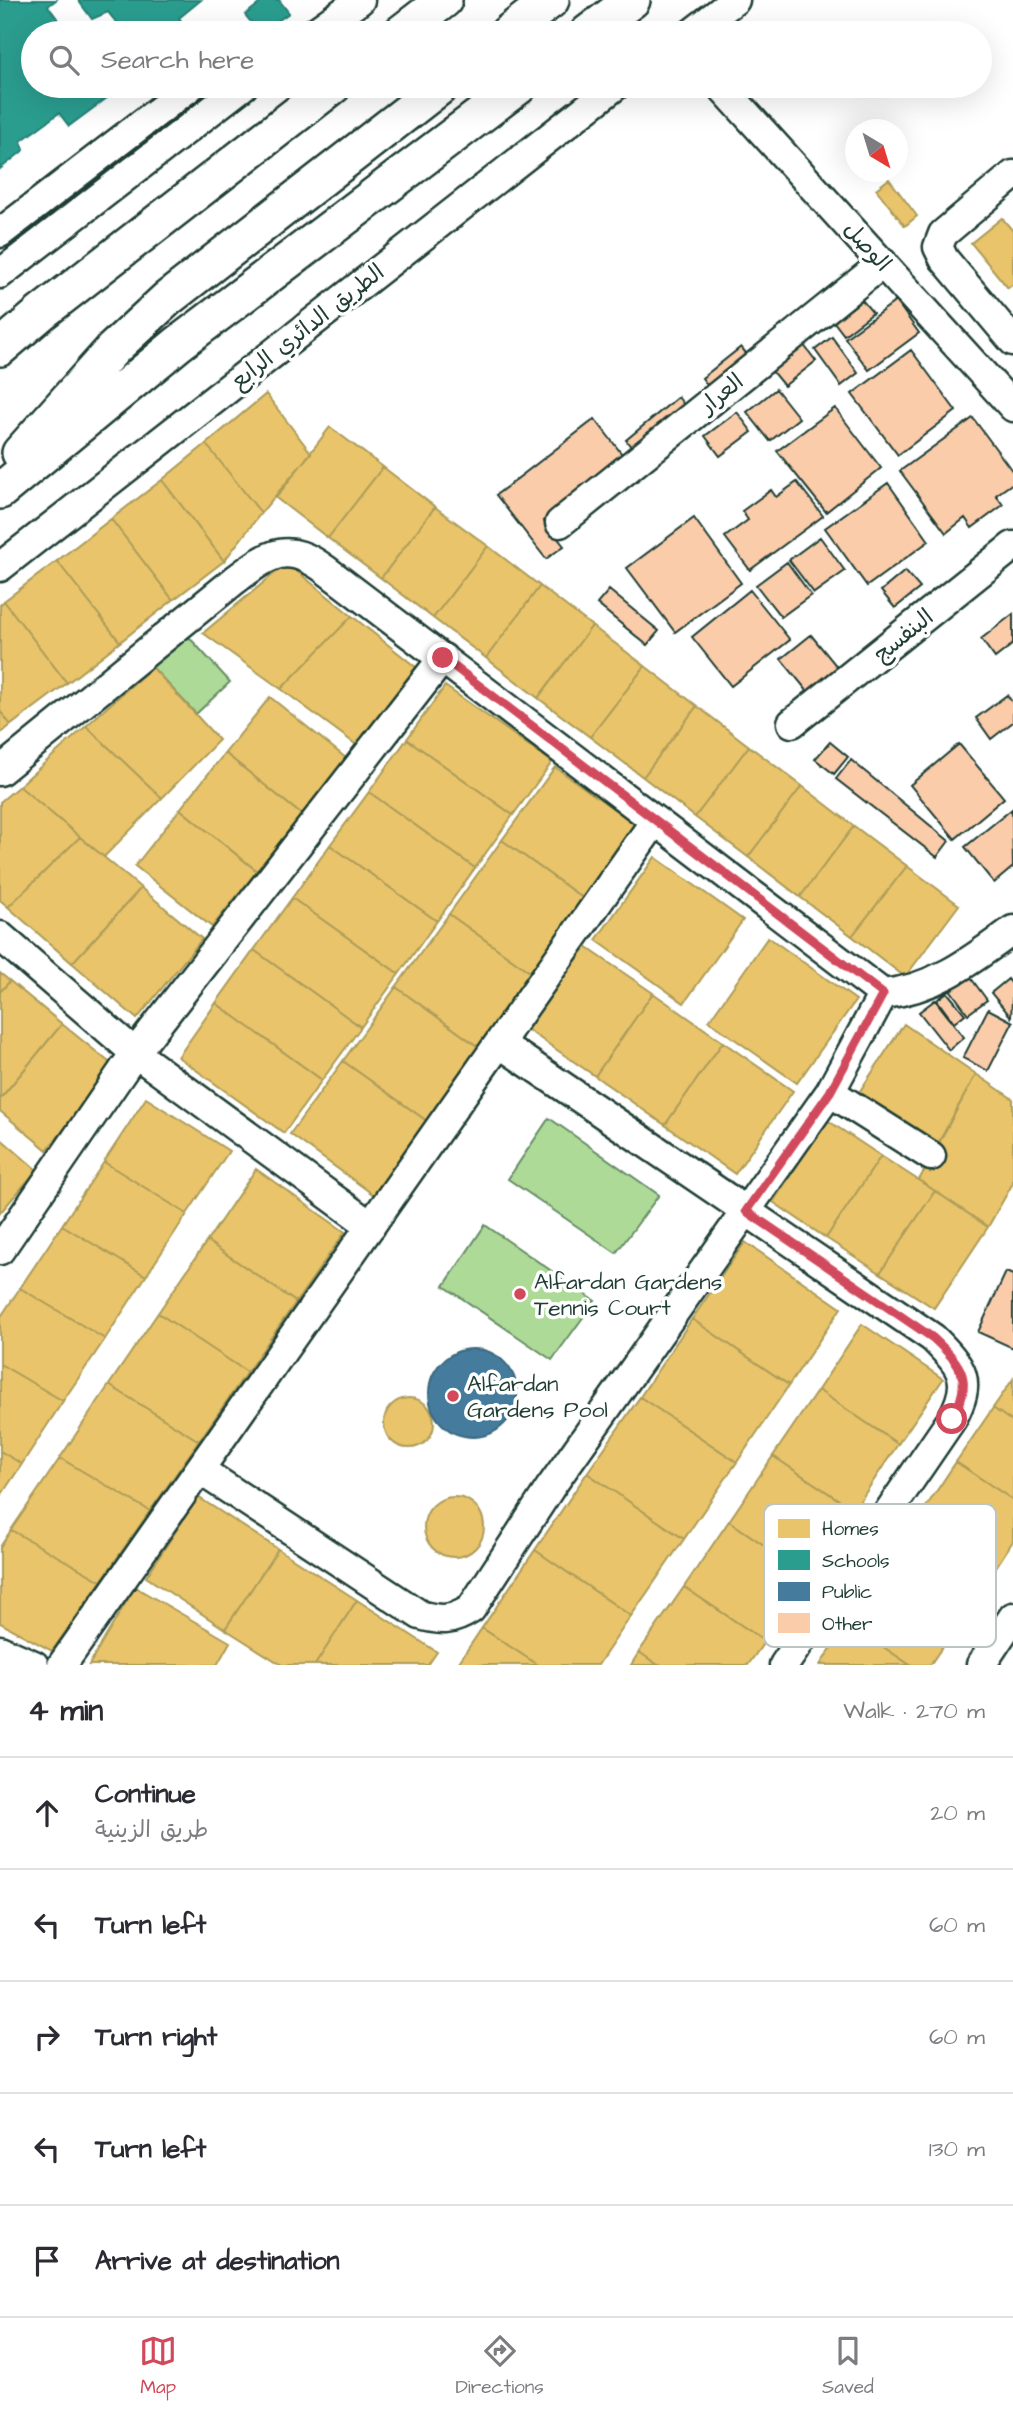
<!DOCTYPE html>
<html lang="en">
<head>
<meta charset="utf-8">
<style>
	body { margin:0; font-family:"Architects Daughter","Playpen Sans Arabic",sans-serif; background:#f7f7f7; color:#2b2b33 }
	.compass { position:absolute; left:845px; top:119px; width:63px; height:63px; border-radius:50%; background:#fff; box-shadow:0 7px 28px #0002; rotate:142deg }
	.stop { position:absolute; width:21px; height:21px; margin:-16px; border:5px solid #d1495b; border-radius:50%; background:#fff }
	.stop.end { background:#d1495b; border-color:#fff; box-shadow:0 2px 7px #0008 }
	.list { margin:0; padding:0; list-style:none }
	h2 { display:flex; justify-content:space-between; align-items:center; height:91px; margin:0; padding:0 28px; font-size:30px }
	h2 small { font-size:23px; font-weight:400; color:#7c7c81 }
	.list li { display:grid; grid-template-columns:46px 1fr auto; gap:21px; align-items:center; box-sizing:border-box; height:112px; padding:0 28px; border-top:2px solid #e1e1e2 }
	.list b { display:block; font-size:26px; white-space:nowrap }
	.list p { margin:0; font-size:23px; white-space:nowrap; color:#7c7c81 }
	.list em { font-size:23px; font-style:normal; color:#7c7c81 }
	.icon { flex:none; width:38px; height:38px; fill:none; stroke:currentColor; stroke-width:2; stroke-linecap:round; stroke-linejoin:round }
	.map { position:relative; flex:none; width:1013px; height:1665px; overflow:hidden }
	.search { position:absolute; background:#fff; box-shadow:0 7px 28px #0002; left:21px; right:21px; top:21px; height:77px; display:flex; align-items:center; gap:18px; box-sizing:border-box; padding:0 24px; border-radius:38px; color:#7c7c81; font-size:26px }
	.sheet { height:651px; background:#fff }
	nav { display:flex; justify-content:space-around; align-items:center; box-sizing:border-box; height:98px; border-top:2px solid #e1e1e2; background:#fff; font-size:19px; color:#7c7c81 }
	nav a { display:grid; justify-items:center; gap:4px }
	nav .on { color:#d1495b }
	.map>svg:first-child { display:block }
	.green { fill:#aeda98; stroke:#668c66; stroke-width:2 }
	.homes { fill:#e9c46a; stroke:#ac9c5a; stroke-width:2 }
	.schools { fill:#2a9d8f; stroke:#278074; stroke-width:2 }
	.public { fill:#457b9d; stroke:#3a687e; stroke-width:2 }
	.building { fill:#fbccaa; stroke:#1f3d34; stroke-width:2 }
	.lines { fill:none; stroke-linecap:round; stroke-linejoin:round }
	.minor-casing { stroke:#1f3d34; stroke-width:33 }
	.major-casing { stroke:#1f3d34; stroke-width:40 }
	.minor { stroke:#fff; stroke-width:28 }
	.major { stroke:#fff; stroke-width:35 }
	.route { stroke:#d1495b; stroke-width:9 }
	.poi-dot { fill:#d1495b; stroke:#fff; stroke-width:2.5 }
	.labels { text-anchor:middle; stroke-width:7; stroke-linejoin:round; paint-order:stroke }
	.street-label { font-size:23px; fill:#1f3d34; stroke:#fff }
	.poi-label { font-size:23px; fill:#1f3d34; stroke:#fff; text-anchor:start }
	.key { fill:#fff; stroke:#bcc5c2; stroke-width:2 }
	.key-label { font-size:19px; fill:#1f3d34 }
</style>
</head>
<body>
<div class="map">
<svg width="1013" height="1665" viewBox="0 0 1013 1665">
	<rect width="100%" height="100%" fill="#fff"/>
	<filter id="ink" filterUnits="userSpaceOnUse"><feTurbulence type="fractalNoise" baseFrequency=".0143" numOctaves="2"/><feDisplacementMap in="SourceGraphic" scale="14" xChannelSelector="R" yChannelSelector="G"/><feConvolveMatrix kernelMatrix="1 2 1 2 8 2 1 2 1" color-interpolation-filters="sRGB"/></filter>
	<g filter="url(#ink)">
		<path class="green" d="M187,635L230,682L196,714L152,667Z
			M549,1118L659,1195L616,1253L508,1179Z
			M485,1225L595,1301L552,1360L444,1286Z"/>
		<path class="homes" d="M889,179L917,216L905,226L876,189Z
			M1002,218L1013,231V284L1008,288L971,243Z
			M266,394L311,453L261,513L206,444Z
			M330,427L383,467L328,538L276,498Z
			M206,444L261,513L224,561L162,480Z
			M383,467L435,507L381,578L328,538Z
			M162,480L224,561L173,600L111,519Z
			M435,507L488,546L433,618L381,578Z
			M111,519L173,600L120,642L57,561Z
			M488,546L540,586L486,658L433,618Z
			M57,561L120,642L67,683L4,601Z
			M287,563L352,616L281,689L203,633Z
			M540,586L592,626L538,698L486,658Z
			M4,601L67,683L11,725L0,711V605Z
			M352,616L417,668L358,746L281,689Z
			M592,626L645,666L590,737L538,698Z
			M645,666L697,706L643,777L590,737Z
			M152,667L219,740L162,798L86,726Z
			M445,686L552,762L513,815L407,739Z
			M270,697L347,759L302,815L225,753Z
			M697,706L749,746L695,817L643,777Z
			M0,711L11,725L0,734Z
			M86,726L162,798L104,857L19,786Z
			M407,739L513,815L475,868L369,792Z
			M749,746L802,786L748,857L695,817Z
			M225,753L302,815L257,871L180,809Z
			M555,767L640,828L587,901L502,840Z
			M19,786L80,837L8,907L0,900V802Z
			M802,786L854,826L800,897L748,857Z
			M369,792L475,868L437,921L330,845Z
			M180,809L257,871L212,927L135,866Z
			M854,826L907,866L852,936L800,897Z
			M80,837L141,888L72,963L8,907Z
			M502,840L587,901L534,975L449,914Z
			M330,845L437,921L399,974L292,898Z
			M655,857L743,920L684,1003L596,940Z
			M907,866L959,905L905,977L852,936Z
			M141,888L202,939L137,1019L72,963Z
			M292,898L399,974L361,1027L254,950Z
			M449,914L534,975L480,1048L396,987Z
			M768,937L856,1000L797,1083L709,1021Z
			M583,945L653,993L595,1076L525,1028Z
			M254,950L361,1027L322,1080L216,1003Z
			M0,973L10,981L0,992Z
			M10,981L62,1024L0,1099V992Z
			M396,987L480,1048L427,1121L343,1061Z
			M653,993L723,1042L665,1125L595,1076Z
			M216,1003L322,1080L284,1133L178,1057Z
			M62,1024L115,1067L47,1150L0,1111V1099Z
			M904,1024L976,1074L934,1151L858,1094Z
			M723,1042L793,1091L735,1174L665,1125Z
			M343,1061L427,1121L374,1195L290,1134Z
			M976,1074L1013,1099V1183L988,1227L919,1180Z
			M146,1098L229,1151L187,1214L104,1162Z
			M827,1120L881,1156L826,1238L773,1202Z
			M0,1138L37,1170L0,1213Z
			M881,1156L935,1191L880,1273L826,1238Z
			M104,1162L187,1214L146,1276L62,1225Z
			M256,1169L345,1232L296,1302L207,1241Z
			M935,1191L988,1227L934,1308L880,1273Z
			M62,1225L146,1276L105,1339L20,1288Z
			M207,1241L296,1302L247,1372L158,1313Z
			M745,1242L841,1308L789,1385L692,1319Z
			M20,1288L105,1339L63,1401L0,1364V1318Z
			M158,1313L247,1372L199,1441L109,1385Z
			M692,1319L789,1385L737,1462L640,1397Z
			M862,1324L943,1379L898,1444L818,1390Z
			M0,1364L63,1401L22,1464L0,1451Z
			M1013,1379V1422L993,1408Z
			M109,1385L199,1441L150,1511L60,1458Z
			M818,1390L898,1444L854,1510L773,1456Z
			M640,1397L737,1462L684,1539L587,1473Z
			M384 1423a25 25 0 1 1 50 0a25 25 0 1 1-50 0Z
			M993,1408L1013,1422V1500L956,1462Z
			M0,1451L22,1464L0,1497Z
			M773,1456L854,1510L809,1576L729,1521Z
			M60,1458L150,1511L101,1581L11,1530Z
			M956,1462L1013,1500V1541L996,1567L920,1516Z
			M587,1473L684,1539L631,1616L535,1550Z
			M424 1527a30 30 0 1 1 60 0a30 30 0 1 1-60 0Z
			M198,1497L278,1549L225,1629L146,1577Z
			M920,1516L996,1567L960,1621L884,1570Z
			M729,1521L809,1576L765,1641L684,1587Z
			M11,1530L101,1581L52,1651L0,1623V1547Z
			M278,1549L357,1600L315,1665H282L225,1629Z
			M535,1550L631,1616L598,1665H538L482,1628Z
			M884,1570L960,1621L930,1665H910L848,1623Z
			M135,1587L230,1642L217,1665H89Z
			M684,1587L765,1641L748,1665H658L639,1652Z
			M357,1600L437,1652L428,1665H315Z
			M848,1623L910,1665H820Z
			M482,1628L538,1665H457Z
			M639,1652L658,1665H631Z"/>
		<path class="schools" d="M0,0H56L48,6L68,33H33V86H123L69,126L59,113L21,141L24,150L0,169Z
			M78,0H201L179,18L189,31L186,33H125L108,12L92,19Z
			M264,0H279L289,13L260,33L245,15Z"/>
		<path class="public" d="M429 1393a44 44 0 1 1 88 0a44 44 0 1 1-88 0Z"/>
		<path class="building" d="M862,300L873,313L844,335L834,322Z
			M896,301L919,333L869,370L845,338Z
			M832,337L858,373L841,386L815,350Z
			M803,344L816,361L784,386L770,369Z
			M741,347L751,359L711,390L702,378Z
			M911,350L956,411L898,455L852,394Z
			M776,389L799,418L770,441L747,412Z
			M678,397L686,407L634,451L626,440Z
			M835,408L881,468L826,512L777,451Z
			M737,412L752,432L720,456L705,436Z
			M973,418L1013,472V483L996,495L1003,505L972,528L965,518L946,533L900,471Z
			M595,419L625,458L544,521L564,546L546,559L496,495Z
			M797,482L823,516L750,570L725,537L748,520L742,511L771,490L776,497Z
			M888,483L929,541L867,586L825,528Z
			M694,518L741,583L675,632L627,568Z
			M820,537L845,571L814,593L789,560Z
			M787,562L811,595L781,617L756,585Z
			M905,571L920,588L895,608L881,591Z
			M609,590L659,631L647,645L597,604Z
			M750,590L790,640L731,686L692,637Z
			M1013,614V644L995,658L981,639Z
			M811,635L843,674L813,698L781,659Z
			M1007,695L1013,703V722L991,739L976,718Z
			M830,742L848,757L834,774L815,759Z
			M959,744L1004,798L955,839L910,785Z
			M851,760L949,841L937,857L836,779Z
			M1012,809L1013,867L994,883L965,847Z
			M968,974L987,1000L968,1014L949,988Z
			M1008,979L1013,985L1011,1017L991,993Z
			M947,992L965,1014L954,1023L937,1000Z
			M935,1000L964,1037L949,1050L919,1012Z
			M988,1009L1013,1022L988,1071L963,1058Z
			M1006,1272L1013,1275V1348L978,1332Z"/>
		<g class="lines">
			<g class="minor-casing">
				<path id="minor" d="M314,33L360,0
					M692,33L735,0
					M721,86L1013,407
					M1013,175L943,234L938,247L944,259L1013,341
					M0,233L191,86
					M0,274L243,86
					M560,523L883,263
					M0,567L615,86
					M792,723L1013,546
					M0,771L235,580C271,553 287,541 326,570L883,994
					M0,936L135,1053L371,1226
					M883,994C935,989 972,960 1013,930
					M499,1043L933,1338C963,1368 973,1380 952,1419L784,1665
					M830,1092L931,1156
					M0,1250L135,1053L443,658
					M200,1470L420,1615C441,1621 453,1621 471,1609L550,1488L830,1092L883,994
					M0,1650L34,1665
					M62,1665L655,821
					M981,1665L1013,1617"/>
			</g>
			<g class="major-casing">
				<path id="major" d="M401,33L444,0
					M508,33L551,0
					M588,33L632,0
					M0,348L41,313L333,86
					M20,453L113,349L167,299L441,86
					M0,491L178,344L519,86"/>
			</g>
			<use href="#minor" class="minor"/>
			<use href="#major" class="major"/>
		</g>
	</g>
	<g class="lines" filter="url(#ink)">
		<path class="route" d="M443,658L883,994L830,1092L746,1211L933,1338C964,1367 973,1380 952,1419"/>
	</g>
	<g class="poi-dot">
		<circle cx="520" cy="1294" r="7"/>
		<circle cx="453" cy="1396" r="7"/>
	</g>
	<g class="labels">
		<g class="street-label">
			<text transform="translate(868 246) rotate(48)" y="8">الوصل</text>
			<text transform="translate(307 326) rotate(-38)" y="8">الطريق الدائري الرابع</text>
			<text transform="translate(721 393) rotate(-39)" y="8">العرار</text>
			<text transform="translate(903 635) rotate(-39)" y="8">البنفسج</text>
		</g>
		<g class="poi-label">
			<text x="534" y="1289">Alfardan Gardens<tspan x="534" dy="26">Tennis Court</tspan></text>
			<text x="467" y="1391">Alfardan<tspan x="467" dy="26">Gardens Pool</tspan></text>
		</g>
	</g>
	<rect x="764" y="1504" width="232" height="143" rx="10" class="key"/>
	<rect x="778" y="1519" width="32" height="19" fill="#e9c46a"/>
	<rect x="778" y="1550" width="32" height="20" fill="#2a9d8f"/>
	<rect x="778" y="1582" width="32" height="19" fill="#457b9d"/>
	<rect x="778" y="1613" width="32" height="20" fill="#fbccaa"/>
	<g class="key-label">
		<text x="822" y="1535">Homes</text>
		<text x="822" y="1567">Schools</text>
		<text x="822" y="1598">Public</text>
		<text x="822" y="1630">Other</text>
	</g>
</svg>
<svg class="compass" viewBox="-18 -18 36 36"><path d="M0-13l5 13h-10z" fill="#e53935"/><path d="M0 13l5-13h-10z" fill="#7c7c81"/></svg>
<div class="stop" style="left:952px;top:1419px"></div>
<div class="stop end" style="left:443px;top:658px"></div>
<div class="search"><svg class="icon" aria-label="search" viewBox="0 0 24 24"><circle cx="10" cy="10" r="6"/><path d="M15 15l6 6"/></svg>Search here</div>
</div>
<section class="sheet">
<h2>4 min<small>Walk · 270 m</small></h2>
<ul class="list">
<li><svg class="icon" aria-label="ahead" viewBox="0 0 24 24"><path d="M12 20V5M6 11l6-6 6 6"/></svg><div><b>Continue</b><p>طريق الزينية</p></div><em>20 m</em></li>
<li><svg class="icon" aria-label="left" viewBox="0 0 24 24"><path d="M17 20v-9H6M10 6l-5 5 5 5"/></svg><div><b>Turn left</b></div><em>60 m</em></li>
<li><svg class="icon" aria-label="right" viewBox="0 0 24 24"><path d="M7 20v-9h11M14 6l5 5-5 5"/></svg><div><b>Turn right</b></div><em>60 m</em></li>
<li><svg class="icon" aria-label="left" viewBox="0 0 24 24"><path d="M17 20v-9H6M10 6l-5 5 5 5"/></svg><div><b>Turn left</b></div><em>130 m</em></li>
<li><svg class="icon" aria-label="arrive" viewBox="0 0 24 24"><path d="M6 21V4h12l-3 4 3 4H6"/></svg><div><b>Arrive at destination</b></div></li>
</ul>
</section>
<nav>
<a class="on"><svg class="icon" aria-label="map" viewBox="0 0 24 24"><path d="M3 6l6-2 6 2 6-2v14l-6 2-6-2-6 2zM9 4v14M15 6v14"/></svg>Map</a>
<a><svg class="icon" aria-label="directions" viewBox="0 0 24 24"><path d="M12 3l9 9-9 9-9-9zM9 14v-3h6M13 9l2 2-2 2"/></svg>Directions</a>
<a><svg class="icon" aria-label="saved" viewBox="0 0 24 24"><path d="M7 4h10v16l-5-4-5 4z"/></svg>Saved</a>
</nav>
</body>
</html>
